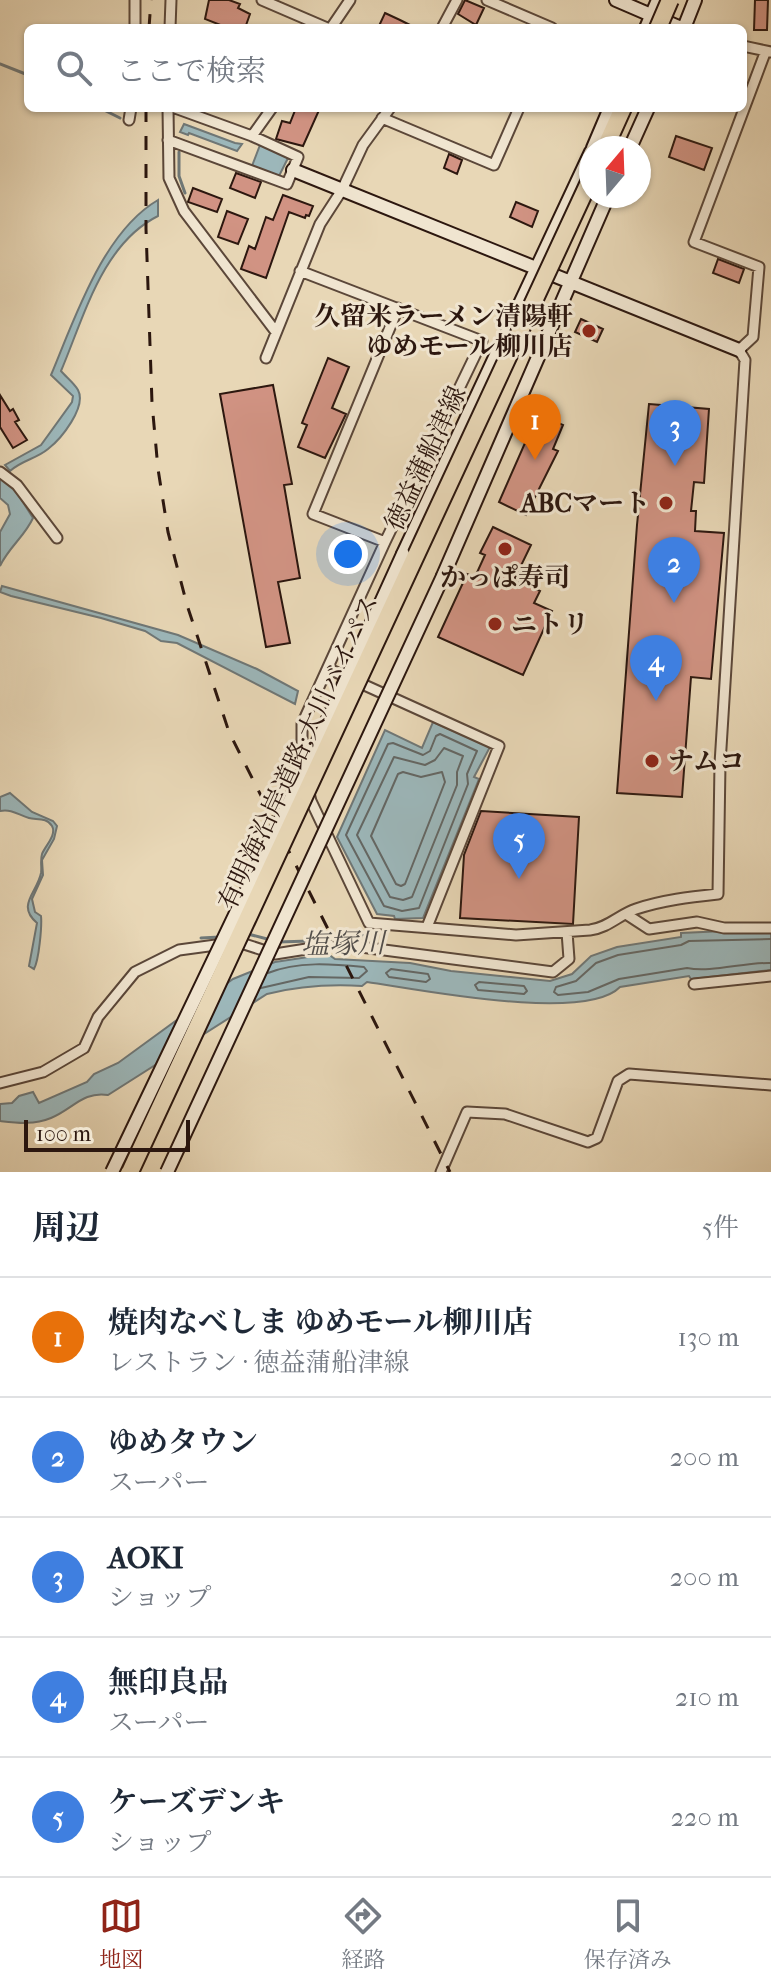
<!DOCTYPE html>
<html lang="ja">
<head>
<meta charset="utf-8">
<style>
	body { margin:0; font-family:"IM FELL French Canon","Noto Serif JP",serif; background:#f6f6f7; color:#1f2937 }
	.compass { position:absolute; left:579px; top:136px; width:72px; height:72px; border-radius:50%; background:#fff; box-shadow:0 2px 6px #0004; rotate:19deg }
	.scale { position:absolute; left:24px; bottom:20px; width:166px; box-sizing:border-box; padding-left:8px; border:4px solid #2c170f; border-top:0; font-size:22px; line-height:28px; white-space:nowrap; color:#2c170f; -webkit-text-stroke:6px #f0e5d0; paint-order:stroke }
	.you { position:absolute; left:348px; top:554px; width:28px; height:28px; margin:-20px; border:6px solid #fff; border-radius:50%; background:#1a73e8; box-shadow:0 0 0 12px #1a73e833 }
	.badge { display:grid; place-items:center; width:52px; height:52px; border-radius:50%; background:#8f2418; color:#fff; font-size:26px; font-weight:700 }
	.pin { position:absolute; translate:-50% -66px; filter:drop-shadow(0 2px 4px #0008) }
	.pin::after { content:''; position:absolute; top:42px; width:28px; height:24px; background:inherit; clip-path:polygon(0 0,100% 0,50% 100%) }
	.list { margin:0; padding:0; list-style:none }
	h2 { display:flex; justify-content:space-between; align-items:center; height:104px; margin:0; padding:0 32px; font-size:34px }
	h2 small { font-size:26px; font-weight:400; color:#747a83 }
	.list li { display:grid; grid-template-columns:52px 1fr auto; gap:24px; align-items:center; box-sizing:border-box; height:120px; padding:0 32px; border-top:2px solid #e0e1e3 }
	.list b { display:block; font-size:30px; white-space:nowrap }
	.list p { margin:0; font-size:26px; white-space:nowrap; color:#747a83 }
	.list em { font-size:26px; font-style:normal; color:#747a83 }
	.icon { flex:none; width:44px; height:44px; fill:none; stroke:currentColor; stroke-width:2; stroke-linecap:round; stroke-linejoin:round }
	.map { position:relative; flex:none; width:771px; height:1172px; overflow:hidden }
	.search { position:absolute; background:#fff; box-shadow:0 2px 6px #0004; left:24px; right:24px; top:24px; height:88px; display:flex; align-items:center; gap:20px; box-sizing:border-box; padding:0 28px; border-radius:12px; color:#747a83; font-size:30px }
	.sheet { height:704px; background:#fff }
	nav { display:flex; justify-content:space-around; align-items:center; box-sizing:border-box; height:112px; border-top:2px solid #e0e1e3; background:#fff; font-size:22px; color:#747a83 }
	nav a { display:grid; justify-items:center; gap:4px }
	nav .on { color:#8f2418 }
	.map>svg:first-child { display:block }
	.water { fill:#9cb7ba; stroke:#6f7776; stroke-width:2 }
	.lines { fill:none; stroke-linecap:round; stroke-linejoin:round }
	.shore { stroke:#646764; stroke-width:2 }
	.stream { stroke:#6f7776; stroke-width:3 }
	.building { fill:#d19383; stroke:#2c170f; stroke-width:2 }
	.street-casing { stroke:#5b4739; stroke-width:13 }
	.secondary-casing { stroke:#2c170f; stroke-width:16 }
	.highway-casing { stroke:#2c170f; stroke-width:20 }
	.street { stroke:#f0e5d0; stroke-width:9 }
	.secondary { stroke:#f0e5d0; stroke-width:12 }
	.highway { stroke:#e8d7b6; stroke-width:16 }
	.rail { stroke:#2c170f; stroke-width:3; stroke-dasharray:14 14; stroke-linecap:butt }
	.secondary-bridge-casing { stroke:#2c170f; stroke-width:16; stroke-linecap:butt }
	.highway-bridge-casing { stroke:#2c170f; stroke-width:20; stroke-linecap:butt }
	.secondary-bridge { stroke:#f0e5d0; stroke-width:12 }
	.highway-bridge { stroke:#e8d7b6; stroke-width:16 }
	.poi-dot { fill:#8f2418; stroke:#f0e5d0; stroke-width:3 }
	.labels { text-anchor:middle; stroke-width:6; stroke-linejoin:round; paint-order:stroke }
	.poi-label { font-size:26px; font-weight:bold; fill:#2c170f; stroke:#f0e5d0; text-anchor:end }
	.street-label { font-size:26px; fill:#2c170f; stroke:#f0e5d0 }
	.water-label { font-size:28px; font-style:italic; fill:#534f4b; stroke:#f0e5d0 }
</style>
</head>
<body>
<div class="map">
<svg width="771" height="1172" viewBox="0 0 771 1172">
	<rect width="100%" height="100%" fill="#e8d7b6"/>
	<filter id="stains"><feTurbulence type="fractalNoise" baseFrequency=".0025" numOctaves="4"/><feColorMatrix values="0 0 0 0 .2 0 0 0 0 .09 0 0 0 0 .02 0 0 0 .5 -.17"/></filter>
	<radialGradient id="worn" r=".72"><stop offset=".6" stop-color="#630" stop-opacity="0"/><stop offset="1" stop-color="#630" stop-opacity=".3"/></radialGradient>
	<path class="water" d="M184,124L235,143L242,144L237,151L189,133L188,135L180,132Z
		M260,145L285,154L288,158L279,176L252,166Z
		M158,200V216C102,244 84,317 61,371C66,377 74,383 78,390C87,407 61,439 48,449C36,459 22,460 10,471L5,465L41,445L72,402L73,396L51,375C75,318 103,232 158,200Z
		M0,477L14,488L33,518C25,536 9,547 0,566V532L10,514L8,505L0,498Z
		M2,586L178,635L257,669L298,691L295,704L177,643L161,641L145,631L101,618L11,596L0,592Z
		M433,722L490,747L474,777L479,779L423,918L395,919L394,916L377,914L337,837L385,730L422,748Z
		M10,793L32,812L53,821L57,826L54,839L42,860L43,875L32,899L35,912L41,916C42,926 39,960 34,969L29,966L37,923C16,905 37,893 41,873C42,867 40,861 42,854C45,846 57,835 52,826C47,817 36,820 29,818C18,815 13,809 0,811V797Z
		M747,930L771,931V970L691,979L689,976L620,987C585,1023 417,989 367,982L362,986C329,984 299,986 267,994L108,1095C83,1091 73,1109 51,1118C34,1125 18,1123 0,1121V1104L12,1103L19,1096L33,1092L39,1103L87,1082L94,1074L118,1063L233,979L275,962L328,954L335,959L410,963L451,971L550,981L572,974L591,956L617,947L681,937V933Z"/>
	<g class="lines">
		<path class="shore" d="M440,734L477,751L467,774L468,784L419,908L402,911L384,906L346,835L388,744L393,743L423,755L430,751L436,736Z
			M444,748L463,756L457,772V785L412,897L403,900L390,897L357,835L394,757L425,765L435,760Z
			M403,772L421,777L442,772L445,782L405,884L401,886L396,884L371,836L398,774Z
			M771,939L689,941L681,945L618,955L596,963L576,981L556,987L554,992L558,995L588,992L619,979L687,968C711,973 745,962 771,963
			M391,969L428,974L430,979L426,982L389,977L386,973Z
			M479,982L524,986L527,991L524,994L478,990L475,985Z
			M261,988L309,977L359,978L367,971L364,967C332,964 298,961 268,973"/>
		<path class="stream" d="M0,64L28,75
			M100,108L120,118
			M179,152V176L185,193
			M248,934L271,940
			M201,938L220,937
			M278,942L341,940L366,935"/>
	</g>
	<path class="building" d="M209,0H229L240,4L238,8L250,14L245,28H228L205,19Z
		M465,0L484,8L476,25L458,14Z
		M755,0H768L767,30H754Z
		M385,13L400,20L416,28H378Z
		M296,108H320L303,146L276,139L282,121L290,123Z
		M676,136L712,148L704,170L669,157Z
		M449,154L462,160L457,174L444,168Z
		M236,173L261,182L255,198L230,188Z
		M193,188L222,199L217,212L188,202Z
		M283,195L313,206L309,216L306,215L305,218L289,212L266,278L241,269L249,246L255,249L266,217L273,220Z
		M516,202L538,211L532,227L510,217Z
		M227,211L248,219L238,244L218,237Z
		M718,259L744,269L739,283L713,273Z
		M581,319L603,329L597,342L575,332Z
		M328,358L349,367L332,408L346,414L325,458L298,447L307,425L302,423Z
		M273,385L292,484L284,485L300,578L278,582L290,643L266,647L220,394Z
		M0,395L10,411L13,409L19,420L15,422L27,440L13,448L0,427Z
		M649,404L709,409L704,483L694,482L691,511H696L695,531L724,533L711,679L691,677L682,797L617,793L637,525Z
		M525,409L563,425L553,449L558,451L526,515L499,502L529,434L518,429Z
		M493,527L531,545L514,580L540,591L534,603L552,611L523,675L438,637L467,574L475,577L485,555L480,553Z
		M481,811L579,817L573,924L460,918L464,855Z"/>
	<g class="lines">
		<g class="street-casing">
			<path id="street" d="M135,0V28
				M262,0L327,28
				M487,0L552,28
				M170,28L171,0
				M331,28L350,0
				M442,28L457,0
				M743,46L771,52
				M168,108L169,178L184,211L276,332
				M382,118L494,165L519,108
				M129,120L131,108
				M252,136L272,108
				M168,140L287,184L298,157L252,136L175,108
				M300,271L482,341L385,542L302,724V751L305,770
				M266,358L320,224L342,190L363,145L390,108
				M0,472L17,485L57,538
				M385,542L313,514L398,308
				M329,669L499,746L427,927
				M309,793L311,801L369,923L516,935L590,930C608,928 620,914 636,909C663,900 690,897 718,894L720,764L745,360L739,350L753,337L759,267L694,242L765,53
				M626,914L649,929L697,922L724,928H771
				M694,984L771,976
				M0,1083L43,1072L84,1048L98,1017L135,972L179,950L238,942L275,954L338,944L553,972L569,959L567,932
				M441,1172L467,1112L505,1114L588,1142L597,1138L618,1081L629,1074L771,1085"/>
		</g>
		<g class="secondary-casing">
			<path id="secondary" d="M616,0L681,28
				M646,28L658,0
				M684,28L695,0
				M593,148L610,108
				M630,148L648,108
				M293,170L739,350
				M403,554L591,152
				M443,576L608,196"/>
		</g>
		<g class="highway-casing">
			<path id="highway" d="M605,148L623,108"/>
		</g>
		<use href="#street" class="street"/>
		<use href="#secondary" class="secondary"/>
		<use href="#highway" class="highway"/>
		<path class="rail" d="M149,28L151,0
			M146,108V229L152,403L158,469L168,532L187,605L229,732L450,1172"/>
		<g class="secondary-bridge-casing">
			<path id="secondary-bridge" d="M112,1172L314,750L403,554
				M167,1172L443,576"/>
		</g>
		<g class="highway-bridge-casing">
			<path id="highway-bridge" d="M658,28L670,0
				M130,1172L591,178"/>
		</g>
		<use href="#secondary-bridge" class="secondary-bridge"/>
		<use href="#highway-bridge" class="highway-bridge"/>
	</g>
	<g class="poi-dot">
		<circle cx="589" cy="331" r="8"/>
		<circle cx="666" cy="503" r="8"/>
		<circle cx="505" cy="549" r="8"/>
		<circle cx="495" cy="624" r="8"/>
		<circle cx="652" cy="761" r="8"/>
	</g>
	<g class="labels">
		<g class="poi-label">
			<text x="573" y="325">久留米ラーメン清陽軒<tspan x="573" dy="30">ゆめモール柳川店</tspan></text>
			<text x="650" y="512">ABCマート</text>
			<text x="505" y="586" text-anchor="middle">かっぱ寿司</text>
			<text x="511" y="633" text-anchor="start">ニトリ</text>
			<text x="668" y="770" text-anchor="start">ナムコ</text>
		</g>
		<g class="street-label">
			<text transform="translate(425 458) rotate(-65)" y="9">徳益蒲船津線</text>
			<text transform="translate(298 752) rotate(-65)" y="9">有明海沿岸道路;大川バイパス</text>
		</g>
		<g class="water-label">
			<text transform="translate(343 943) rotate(-1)" y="10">塩塚川</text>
		</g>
	</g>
	<rect width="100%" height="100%" filter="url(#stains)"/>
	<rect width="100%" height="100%" fill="url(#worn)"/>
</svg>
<svg class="compass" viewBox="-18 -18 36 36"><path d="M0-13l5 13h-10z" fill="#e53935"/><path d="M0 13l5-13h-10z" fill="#747a83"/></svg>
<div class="scale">100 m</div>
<div class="you"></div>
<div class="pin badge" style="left:535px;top:460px;background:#e8710a">1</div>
<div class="pin badge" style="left:674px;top:603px;background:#3f7fe0">2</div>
<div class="pin badge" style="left:675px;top:466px;background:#3f7fe0">3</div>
<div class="pin badge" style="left:656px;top:701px;background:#3f7fe0">4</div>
<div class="pin badge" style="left:519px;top:879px;background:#3f7fe0">5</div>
<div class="search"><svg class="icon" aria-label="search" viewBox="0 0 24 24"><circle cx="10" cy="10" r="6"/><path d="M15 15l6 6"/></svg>ここで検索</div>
</div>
<section class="sheet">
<h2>周辺<small>5件</small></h2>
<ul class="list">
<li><span class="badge" style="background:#e8710a">1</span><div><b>焼肉なべしま ゆめモール柳川店</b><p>レストラン · 徳益蒲船津線</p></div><em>130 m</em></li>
<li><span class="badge" style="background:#3f7fe0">2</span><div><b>ゆめタウン</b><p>スーパー</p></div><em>200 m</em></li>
<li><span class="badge" style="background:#3f7fe0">3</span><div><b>AOKI</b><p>ショップ</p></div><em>200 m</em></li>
<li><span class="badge" style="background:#3f7fe0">4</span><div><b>無印良品</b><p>スーパー</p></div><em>210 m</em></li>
<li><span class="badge" style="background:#3f7fe0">5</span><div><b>ケーズデンキ</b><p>ショップ</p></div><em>220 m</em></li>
</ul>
</section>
<nav>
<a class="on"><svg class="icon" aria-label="map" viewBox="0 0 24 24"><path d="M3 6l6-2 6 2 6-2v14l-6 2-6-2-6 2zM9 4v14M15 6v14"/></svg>地図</a>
<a><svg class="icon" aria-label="directions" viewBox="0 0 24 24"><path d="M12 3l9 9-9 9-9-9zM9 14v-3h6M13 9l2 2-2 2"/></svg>経路</a>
<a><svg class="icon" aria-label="saved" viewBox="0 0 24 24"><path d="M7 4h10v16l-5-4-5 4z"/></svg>保存済み</a>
</nav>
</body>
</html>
